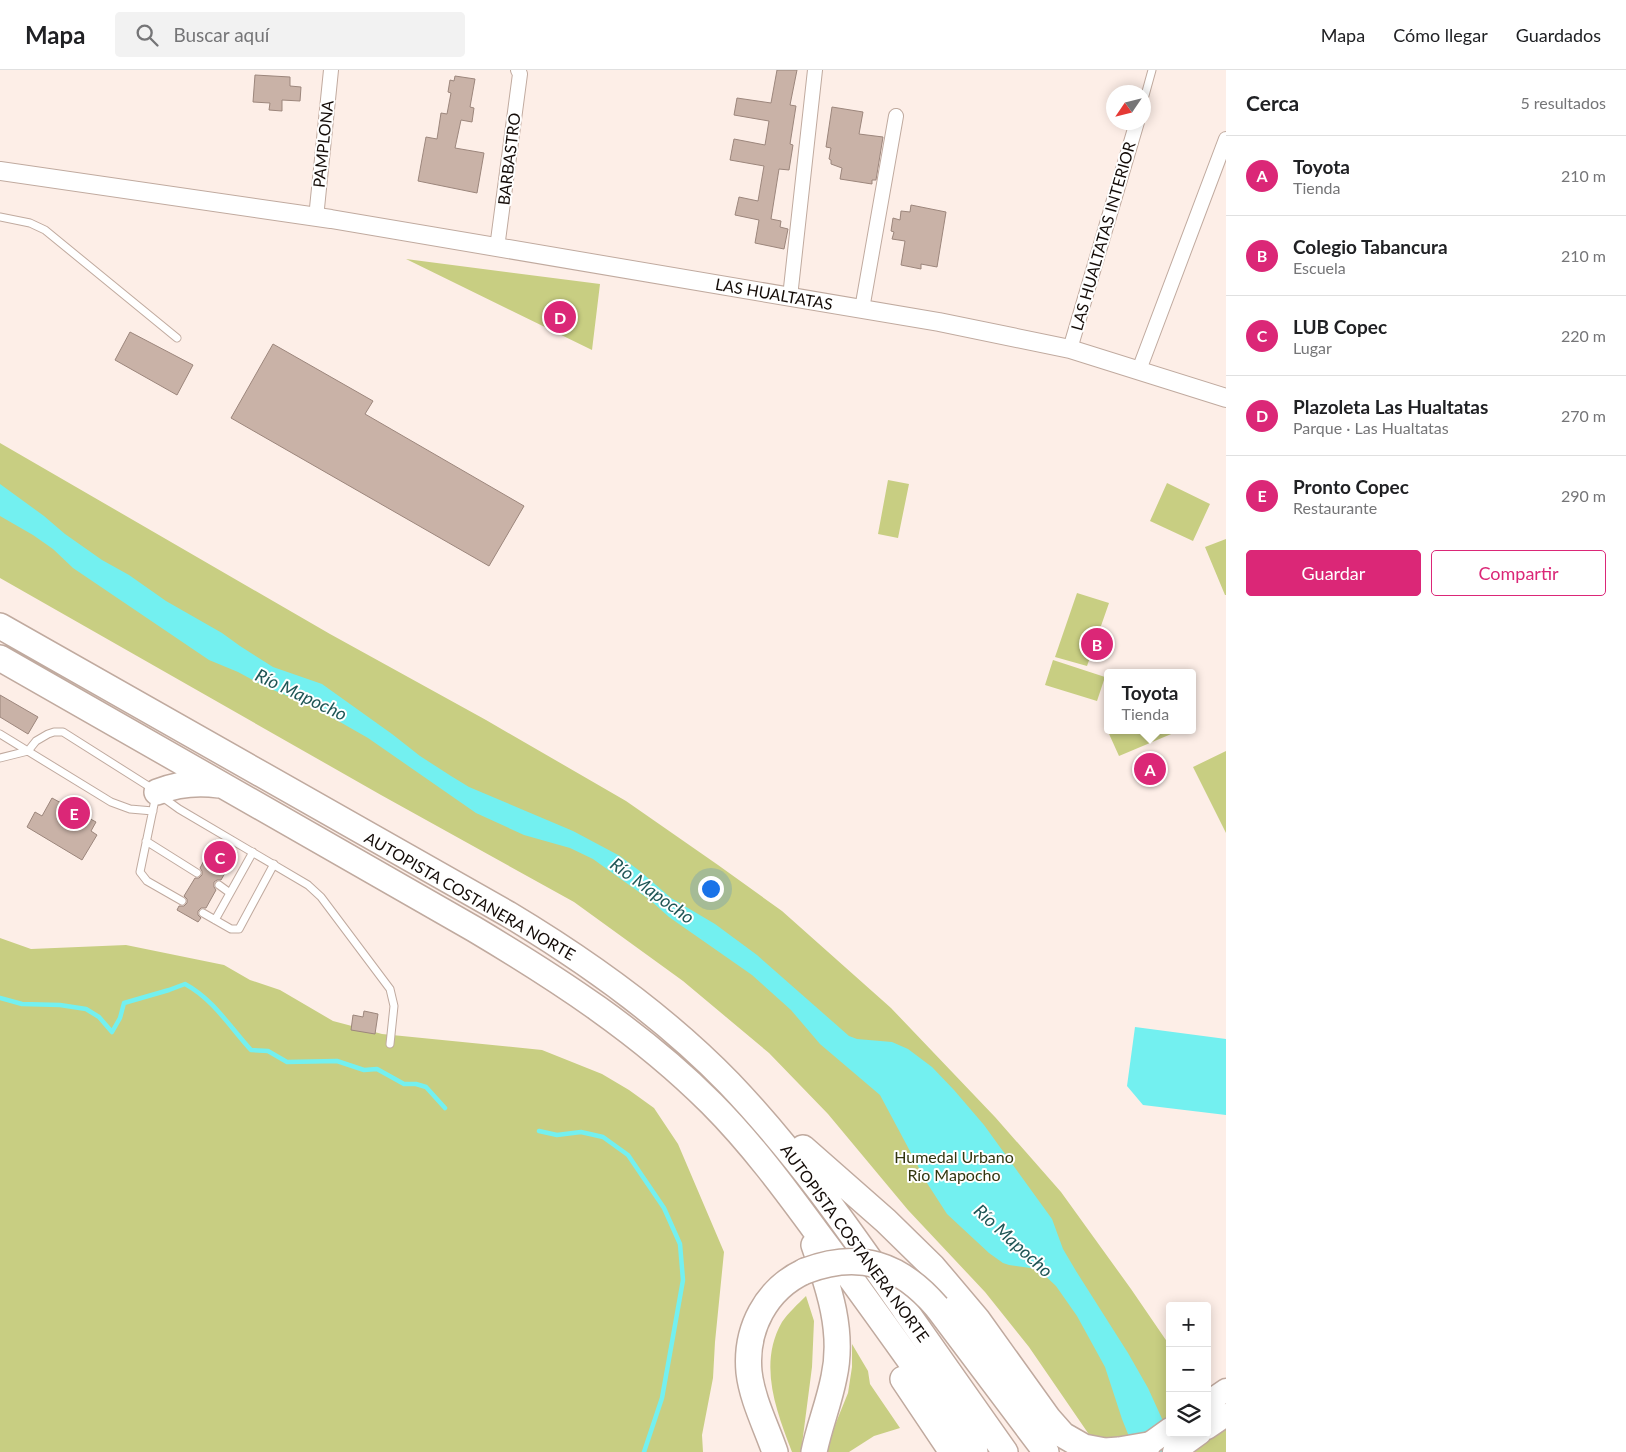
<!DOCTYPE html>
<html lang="es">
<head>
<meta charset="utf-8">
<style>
	body { margin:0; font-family:Lato,sans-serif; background:#f2f2f2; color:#202124 }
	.controls { position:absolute; right:15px; bottom:15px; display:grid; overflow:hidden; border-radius:5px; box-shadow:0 2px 12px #0003 }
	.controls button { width:45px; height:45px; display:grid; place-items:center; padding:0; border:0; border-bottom:1px solid #e0e0e0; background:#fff; color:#202124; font:25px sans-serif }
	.compass { position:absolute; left:1106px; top:15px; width:45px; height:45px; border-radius:50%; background:#fff; box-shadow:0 2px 12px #0003; rotate:235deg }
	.you { position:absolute; left:710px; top:818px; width:18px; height:18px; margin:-12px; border:4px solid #fff; border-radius:50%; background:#1a73e8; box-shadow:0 0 0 8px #1a73e833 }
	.badge { display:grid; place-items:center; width:32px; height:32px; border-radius:50%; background:#db2777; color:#fff; font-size:16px; font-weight:700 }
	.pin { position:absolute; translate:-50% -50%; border:2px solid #fff; box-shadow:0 1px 5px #0006 }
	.popup { position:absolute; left:1104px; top:599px; width:92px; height:65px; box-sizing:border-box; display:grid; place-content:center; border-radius:5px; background:#fff; filter:drop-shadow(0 1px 4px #0005); font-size:16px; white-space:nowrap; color:#757577 }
	.popup b { font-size:19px; color:#202124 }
	.popup::after { content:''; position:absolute; left:50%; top:100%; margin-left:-10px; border:10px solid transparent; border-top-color:#fff }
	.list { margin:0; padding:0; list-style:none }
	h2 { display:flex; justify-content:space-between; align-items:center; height:65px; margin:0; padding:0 20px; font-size:21px }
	h2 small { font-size:16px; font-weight:400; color:#757577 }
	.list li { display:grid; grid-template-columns:32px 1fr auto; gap:15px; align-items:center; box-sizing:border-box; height:80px; padding:0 20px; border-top:1px solid #e0e0e0 }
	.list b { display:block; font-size:19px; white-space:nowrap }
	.list p { margin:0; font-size:16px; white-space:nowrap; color:#757577 }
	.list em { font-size:16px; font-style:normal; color:#757577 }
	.actions { display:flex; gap:10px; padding:15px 20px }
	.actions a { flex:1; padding:11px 0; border:1px solid #db2777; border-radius:5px; text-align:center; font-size:18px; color:#db2777 }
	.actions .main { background:#db2777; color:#fff }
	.icon { flex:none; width:28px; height:28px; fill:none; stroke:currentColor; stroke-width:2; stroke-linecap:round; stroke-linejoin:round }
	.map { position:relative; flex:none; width:1226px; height:1382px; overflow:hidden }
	header { display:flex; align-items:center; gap:30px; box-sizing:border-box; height:70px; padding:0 25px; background:#fff; border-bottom:1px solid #e0e0e0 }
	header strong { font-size:24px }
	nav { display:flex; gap:28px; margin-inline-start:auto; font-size:18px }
	.search { width:350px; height:45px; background:#f2f2f2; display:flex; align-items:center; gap:12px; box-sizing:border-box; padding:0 18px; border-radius:5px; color:#757577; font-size:19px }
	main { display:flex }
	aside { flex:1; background:#fff }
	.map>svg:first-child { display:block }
	.green { fill:#c8ce82 }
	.water { fill:#73f0f0 }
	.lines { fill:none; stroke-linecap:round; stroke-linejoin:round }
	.stream { stroke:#73f0f0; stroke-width:4.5 }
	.building { fill:#c9b2a7; stroke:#9c867c }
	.service-casing { stroke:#c0aa9f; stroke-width:9 }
	.minor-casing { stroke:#c0aa9f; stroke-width:16 }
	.tertiary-casing { stroke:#c0aa9f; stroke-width:20 }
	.primary-casing { stroke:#c0aa9f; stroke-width:25 }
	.motorway-casing { stroke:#c0aa9f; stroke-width:28 }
	.service { stroke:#fff; stroke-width:7 }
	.minor { stroke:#fff; stroke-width:14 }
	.tertiary { stroke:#fff; stroke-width:18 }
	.primary { stroke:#fff; stroke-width:22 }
	.motorway { stroke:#fff; stroke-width:25 }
	.motorway-bridge-casing { stroke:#c0aa9f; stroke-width:28; stroke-linecap:butt }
	.motorway-bridge { stroke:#fff; stroke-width:25 }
	.labels { text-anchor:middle; stroke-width:4; stroke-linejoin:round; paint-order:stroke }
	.street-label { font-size:16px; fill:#140c08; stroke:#fff }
	.park-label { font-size:16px; fill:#333610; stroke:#fff }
	.water-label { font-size:18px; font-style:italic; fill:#1f5656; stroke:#fff }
</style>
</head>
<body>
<header>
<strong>Mapa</strong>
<div class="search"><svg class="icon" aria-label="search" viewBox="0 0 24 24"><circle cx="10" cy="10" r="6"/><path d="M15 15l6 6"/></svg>Buscar aquí</div>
<nav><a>Mapa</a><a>Cómo llegar</a><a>Guardados</a></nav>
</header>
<main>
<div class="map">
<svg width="1226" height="1382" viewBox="0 0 1226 1382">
	<rect width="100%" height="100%" fill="#fdeee7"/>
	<path class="green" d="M406,189L600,214L592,280Z
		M0,373L330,564L486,650L626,731L718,795L782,841L891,938L995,1047L1061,1122L1131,1219L1170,1276V1363H1207V1332L1226,1359V1382H1101L1029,1277L985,1222L908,1140L828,1044L769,983L683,911L574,832L381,725L0,508Z
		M888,410L909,414L898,468L878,464Z
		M1167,413L1210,434L1193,471L1150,451Z
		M1226,469V525H1225L1205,477Z
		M1077,523L1109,533L1087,596L1055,587Z
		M1053,590L1105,607L1097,631L1045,615Z
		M1107,654L1108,660L1176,662L1119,686L1105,655Z
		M1226,681V763L1193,697Z
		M0,868L31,879L126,875L224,895L250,910L280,920L333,951L382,964L542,980L602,1004L629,1020L654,1038L678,1074L724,1182L715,1272L713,1308L702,1365L703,1382H0Z
		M806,1226L814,1251L812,1297L801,1382H792C776,1340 758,1294 782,1252C788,1243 798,1234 806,1226Z
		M852,1274L868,1301L870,1314L900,1358L874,1366L849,1382H827L835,1355L848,1323L852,1297Z"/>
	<path class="water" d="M0,414L44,446L65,464L102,490L129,505L166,531L222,563L240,576L273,597L322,614L392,664L420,686L451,706L469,717L573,761L620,786L641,802L671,828L715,854L757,885L849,966L857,969L892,972L908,979L932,997L954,1020L984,1055L1052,1149L1063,1179L1076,1201L1128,1283L1148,1318L1177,1382H1140L1128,1364L1122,1349L1105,1297L1077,1246L1056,1216L1038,1199L1009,1195L1003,1193L989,1183L947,1144L927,1113L880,1025L820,974L791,940L752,905L669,847L650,830L593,789L570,778L524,765L476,743L368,668L312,636L266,617L238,602L209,590L73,498L53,479L33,465L0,446Z
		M1135,957L1226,969V1045L1143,1035L1127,1016Z"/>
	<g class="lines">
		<path class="stream" d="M0,928L22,934L60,935L86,939L99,947L112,962L120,948L124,933L169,920L185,914C213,929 230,957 251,980L268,981L287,992L337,991L364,1000L377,999L404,1014H416L426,1017L445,1038
			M539,1061L557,1065L581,1062L603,1067L628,1085L664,1138L680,1174L683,1210L669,1289L662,1328L644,1382"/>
	</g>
	<path class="building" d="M777,0H797L790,35L796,36L790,74L793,75L789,100L779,99L771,149L781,151L780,157L788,159L784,179L755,173L759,150L735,145L739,127L758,131L764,96L730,90L734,69L765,75L769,51L734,45L737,28L771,33Z
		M255,5L290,7V16L301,17L300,31L282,30V41L269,40L270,33L253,32Z
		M455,6L475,9L470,37L474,38L472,52L461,50L455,78L484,83L477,123L418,111L426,67L437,69L441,43L447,44L451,23L448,22L450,10L454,11Z
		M832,37L863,42L859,64L883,67L876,110H872V114L840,109L842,98L831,94V90L829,89L831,78L826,77Z
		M911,135L946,142L937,197L921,194V199L901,195L905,171L892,169L894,162L891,161L893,148L900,150L901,141L910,142Z
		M130,262L193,295L177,325L115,290Z
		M273,274L373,331L365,344L524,436L489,496L231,348Z
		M0,625L38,647L28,664L0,647Z
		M52,728L96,752L91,761L97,765L82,790L27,757L35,742L42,746Z
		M215,770L237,782L221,810H217L214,812V817L216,820L206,838H201L198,841V845L201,848L198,852L177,840L179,836H184L187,833V829L184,826L195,808H199L202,805V801L200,798Z
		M364,941L378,944L375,964L351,960L353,945L363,947Z"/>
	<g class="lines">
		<g class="service-casing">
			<path id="service" d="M1144,29L1152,0
				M0,147L30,153L45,160L177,268
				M0,664L111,732L130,739L153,741
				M0,688L28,681L36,671L48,664L54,662H63L153,719
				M156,725L140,802L147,811L182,831
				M161,726L179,739L308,815L321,827L390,919L394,936L390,974
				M146,771L197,803
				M219,815L230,823
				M203,843L231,859H239L274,794
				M215,850L253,782"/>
		</g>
		<g class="minor-casing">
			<path id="minor" d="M316,148L331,0
				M497,178L520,4L518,0
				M790,227L815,0
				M862,239L896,46
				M1070,279L1137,52
				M1139,300L1226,69"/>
		</g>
		<g class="tertiary-casing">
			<path id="tertiary" d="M0,101L331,149L939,252L1070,279L1226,328"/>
		</g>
		<g class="primary-casing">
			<path id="primary" d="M1207,1333L1226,1320
				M1207,1358L1226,1345
				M1138,1382L1170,1359
				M1174,1382L1200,1363"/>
		</g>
		<g class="motorway-casing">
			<path id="motorway" d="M0,556L508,844C588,892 664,946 729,1013C796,1083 850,1161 905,1240C938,1287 972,1335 1005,1382
				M0,588L474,859C558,909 641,963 711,1033C751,1073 785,1119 818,1164C872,1236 923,1309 975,1382
				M157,722C177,714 197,712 219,715
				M803,1078L886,1151L933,1197L977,1249L1048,1348L1063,1365L1084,1377L1105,1381L1119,1380L1148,1375
				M814,1175C829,1218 844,1262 834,1307C829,1333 819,1357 814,1382
				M937,1237L1046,1382
				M903,1309L952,1382
				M775,1382C766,1356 752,1329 749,1302C745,1259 766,1219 805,1201"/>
		</g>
		<use href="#service" class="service"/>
		<use href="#minor" class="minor"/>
		<use href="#tertiary" class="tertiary"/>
		<use href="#primary" class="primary"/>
		<use href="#motorway" class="motorway"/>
		<g class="motorway-bridge-casing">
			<path id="motorway-bridge" d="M805,1201C859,1180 900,1194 937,1237"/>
		</g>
		<use href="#motorway-bridge" class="motorway-bridge"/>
	</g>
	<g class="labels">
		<g class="street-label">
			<text transform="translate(323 74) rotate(-84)" y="6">PAMPLONA</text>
			<text transform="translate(509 89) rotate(-83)" y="6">BARBASTRO</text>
			<text transform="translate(1103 166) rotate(-74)" y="6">LAS HUALTATAS INTERIOR</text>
			<text transform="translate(774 224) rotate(10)" y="6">LAS HUALTATAS</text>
			<text transform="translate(470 826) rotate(30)" y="6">AUTOPISTA COSTANERA NORTE</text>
			<text transform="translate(855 1173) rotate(54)" y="6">AUTOPISTA COSTANERA NORTE</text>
		</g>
		<g class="park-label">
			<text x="954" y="1093">Humedal Urbano<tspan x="954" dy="18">Río Mapocho</tspan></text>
		</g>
		<g class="water-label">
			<text transform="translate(301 625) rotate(25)" y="6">Río Mapocho</text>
			<text transform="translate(652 821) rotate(36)" y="6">Río Mapocho</text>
			<text transform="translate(1013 1171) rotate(42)" y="6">Río Mapocho</text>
		</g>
	</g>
</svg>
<div class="controls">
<button>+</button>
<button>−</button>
<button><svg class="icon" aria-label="layers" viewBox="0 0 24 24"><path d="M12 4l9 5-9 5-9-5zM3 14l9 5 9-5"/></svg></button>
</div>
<svg class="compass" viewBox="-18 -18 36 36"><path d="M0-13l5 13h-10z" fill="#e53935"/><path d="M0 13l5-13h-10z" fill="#757577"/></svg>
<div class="you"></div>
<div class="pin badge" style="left:1150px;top:699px">A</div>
<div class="popup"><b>Toyota</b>Tienda</div>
<div class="pin badge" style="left:1097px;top:574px">B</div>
<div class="pin badge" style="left:220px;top:787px">C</div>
<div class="pin badge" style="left:560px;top:247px">D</div>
<div class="pin badge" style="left:74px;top:743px">E</div>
</div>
<aside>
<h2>Cerca<small>5 resultados</small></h2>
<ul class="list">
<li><span class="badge">A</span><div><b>Toyota</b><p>Tienda</p></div><em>210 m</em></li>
<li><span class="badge">B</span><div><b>Colegio Tabancura</b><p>Escuela</p></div><em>210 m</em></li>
<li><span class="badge">C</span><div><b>LUB Copec</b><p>Lugar</p></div><em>220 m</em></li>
<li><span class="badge">D</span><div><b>Plazoleta Las Hualtatas</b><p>Parque · Las Hualtatas</p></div><em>270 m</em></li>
<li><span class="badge">E</span><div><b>Pronto Copec</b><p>Restaurante</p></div><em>290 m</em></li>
</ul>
<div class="actions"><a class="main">Guardar</a><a>Compartir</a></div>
</aside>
</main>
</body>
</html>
